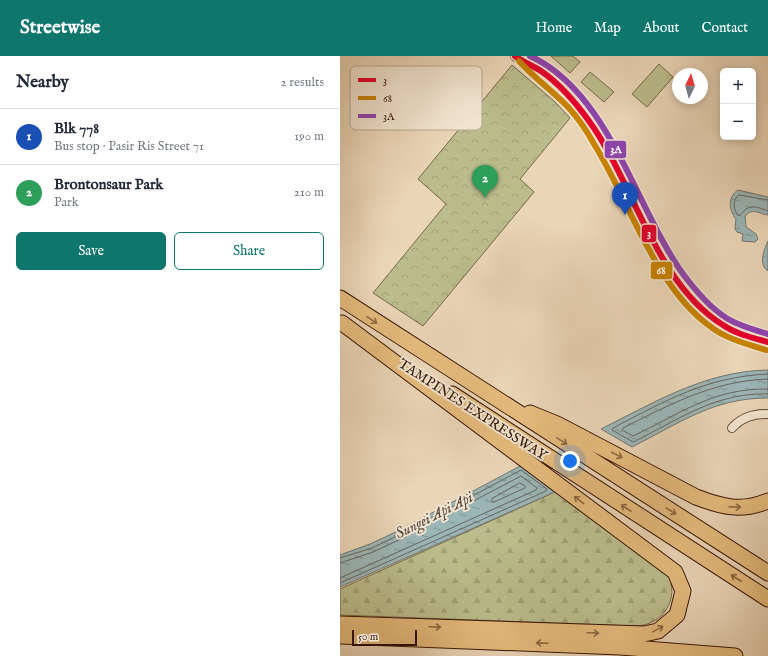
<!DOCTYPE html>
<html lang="en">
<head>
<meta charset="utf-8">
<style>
	body { margin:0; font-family:"IM FELL English",serif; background:#f6f6f7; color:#1f2937 }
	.controls { position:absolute; right:12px; top:12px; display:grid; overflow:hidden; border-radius:6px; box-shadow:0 2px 10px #0003 }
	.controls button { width:36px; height:36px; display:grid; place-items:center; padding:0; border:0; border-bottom:1px solid #e0e1e3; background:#fff; color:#1f2937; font:20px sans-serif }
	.compass { position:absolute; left:332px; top:12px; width:36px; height:36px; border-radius:50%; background:#fff; box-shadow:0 2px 10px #0003; rotate:5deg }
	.scale { position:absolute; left:12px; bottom:10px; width:65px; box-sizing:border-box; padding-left:4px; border:2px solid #371606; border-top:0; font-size:11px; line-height:14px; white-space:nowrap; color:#371606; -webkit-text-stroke:3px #f1e4d0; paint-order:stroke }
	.you { position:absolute; left:230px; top:405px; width:14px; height:14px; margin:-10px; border:3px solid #fff; border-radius:50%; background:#1a73e8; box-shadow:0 0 0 6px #1a73e833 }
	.badge { display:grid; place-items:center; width:26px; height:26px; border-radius:50%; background:#0f766e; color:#fff; font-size:13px; font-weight:700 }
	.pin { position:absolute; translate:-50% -33px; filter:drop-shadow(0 1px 2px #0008) }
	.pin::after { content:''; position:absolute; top:21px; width:14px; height:12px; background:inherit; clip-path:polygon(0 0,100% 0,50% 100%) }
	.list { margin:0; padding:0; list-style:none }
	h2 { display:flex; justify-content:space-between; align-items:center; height:52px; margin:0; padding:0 16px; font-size:17px }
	h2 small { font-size:13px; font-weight:400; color:#747a83 }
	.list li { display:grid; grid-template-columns:26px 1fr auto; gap:12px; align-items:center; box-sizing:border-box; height:56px; padding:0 16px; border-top:1px solid #e0e1e3 }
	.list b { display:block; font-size:15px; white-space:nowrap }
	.list p { margin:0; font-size:13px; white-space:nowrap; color:#747a83 }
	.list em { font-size:13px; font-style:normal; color:#747a83 }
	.actions { display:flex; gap:8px; padding:12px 16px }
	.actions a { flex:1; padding:9px 0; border:1px solid #0f766e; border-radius:6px; text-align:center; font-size:14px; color:#0f766e }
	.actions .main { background:#0f766e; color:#fff }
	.map { position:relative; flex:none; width:428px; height:600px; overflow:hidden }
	header { display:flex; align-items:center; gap:24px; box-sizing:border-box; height:56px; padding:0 20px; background:#0f766e; color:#fff }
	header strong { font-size:19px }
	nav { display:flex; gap:22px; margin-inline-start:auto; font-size:14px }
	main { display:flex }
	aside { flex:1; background:#fff }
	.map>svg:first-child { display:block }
	.forest { fill:url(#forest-firs); stroke:#796949 }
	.park { fill:url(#park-crowns); stroke:#796949 }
	.pitch { fill:#bbbc8c; stroke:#796949 }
	.water { fill:url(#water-ripples); stroke:#737670 }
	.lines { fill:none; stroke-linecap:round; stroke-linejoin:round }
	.shore { stroke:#69665e; stroke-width:1 }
	.minor-casing { stroke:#644632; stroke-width:10 }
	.motorway-casing { stroke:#371606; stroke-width:17 }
	.minor { stroke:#f1e4d0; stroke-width:8 }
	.motorway { stroke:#e5ba7c; stroke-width:15 }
	.bus-1-casing { stroke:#f1e4d0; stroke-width:9 }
	.bus-2-casing { stroke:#f1e4d0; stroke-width:9 }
	.bus-3-casing { stroke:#f1e4d0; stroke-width:9 }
	.bus-1 { stroke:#e4002b; stroke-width:6 }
	.bus-2 { stroke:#c78202; stroke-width:6 }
	.bus-3 { stroke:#8e44ad; stroke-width:6 }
	.oneway { stroke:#8e6841 }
	.labels { text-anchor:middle; stroke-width:4; stroke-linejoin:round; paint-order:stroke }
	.street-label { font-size:14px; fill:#371606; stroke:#f1e4d0 }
	.water-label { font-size:15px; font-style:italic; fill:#55463b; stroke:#f1e4d0 }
	.key { fill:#f1e4d0; stroke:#b9a693; stroke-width:1 }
	.key-label { font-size:11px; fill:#371606 }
	.line-badge { stroke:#f1e4d0; stroke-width:1.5 }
	.badge-label { font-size:11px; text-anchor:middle; font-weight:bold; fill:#fff }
</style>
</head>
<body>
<header>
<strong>Streetwise</strong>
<nav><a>Home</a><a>Map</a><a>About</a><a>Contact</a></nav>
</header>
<main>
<aside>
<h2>Nearby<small>2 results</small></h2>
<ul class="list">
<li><span class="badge" style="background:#1a4fb4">1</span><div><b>Blk 778</b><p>Bus stop · Pasir Ris Street 71</p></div><em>190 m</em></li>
<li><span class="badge" style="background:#2e9e5b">2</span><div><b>Brontonsaur Park</b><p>Park</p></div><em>210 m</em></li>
</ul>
<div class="actions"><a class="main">Save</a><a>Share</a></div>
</aside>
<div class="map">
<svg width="428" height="600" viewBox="0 0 428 600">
	<defs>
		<pattern id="forest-firs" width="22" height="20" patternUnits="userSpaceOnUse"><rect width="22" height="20" fill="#bbbc8c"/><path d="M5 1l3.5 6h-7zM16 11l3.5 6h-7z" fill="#a1a177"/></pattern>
		<pattern id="park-crowns" width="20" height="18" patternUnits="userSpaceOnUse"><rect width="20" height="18" fill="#bbbc8c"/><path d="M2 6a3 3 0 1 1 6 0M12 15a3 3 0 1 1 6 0" fill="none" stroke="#a1a177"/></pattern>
		<pattern id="water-ripples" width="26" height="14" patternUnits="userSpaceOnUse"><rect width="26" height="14" fill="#9bb6b7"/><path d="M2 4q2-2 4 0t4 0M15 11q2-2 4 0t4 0" fill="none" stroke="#7f9393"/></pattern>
	</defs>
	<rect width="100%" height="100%" fill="#ead5b7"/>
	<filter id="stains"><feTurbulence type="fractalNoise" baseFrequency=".005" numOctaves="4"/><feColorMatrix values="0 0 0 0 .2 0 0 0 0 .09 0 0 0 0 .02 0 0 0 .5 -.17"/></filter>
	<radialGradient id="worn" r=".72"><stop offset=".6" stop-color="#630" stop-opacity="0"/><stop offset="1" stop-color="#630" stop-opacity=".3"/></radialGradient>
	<path class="forest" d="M217,435L328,518C340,543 323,569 296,570L0,559V533Z"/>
	<path class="park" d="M172,9L215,46L230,62L180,123L194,136L83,270L33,237L106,148L78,123Z"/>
	<path class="pitch" d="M211,0H233L240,6L230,17Z
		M319,8L333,21L307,51L292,38Z
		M250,16L274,36L264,46L241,26Z"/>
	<path class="water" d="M398,134L428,141V159C419,158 413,151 405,160L406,171L416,178L418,183L415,186L402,185L403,178L397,176L395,173L396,163C389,155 387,141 398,134Z
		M428,185V215C418,208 424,194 428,185Z
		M428,314V342C373,342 340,367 292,391L261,373C315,346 366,315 428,314Z
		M182,409L217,435L0,531V499L30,488L58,475Z"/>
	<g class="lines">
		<path class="shore" d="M428,144L399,139C392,144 393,154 399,160C402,158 404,155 406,153C414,148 421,153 428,155
			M428,318C366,321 327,344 273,372L272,374L293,386C338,364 376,336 428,338
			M428,323C373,325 331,348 283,372L282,374L293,380C340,358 373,332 428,333
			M180,427L185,430V432L154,446H152V443Z
			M0,502L32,492L59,479L181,414L207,433L206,435L0,527
			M0,507L33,496L61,483L181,420L197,432L196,434L0,522"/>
		<g class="minor-casing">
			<path id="minor" d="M175,0L185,8L194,11
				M185,0C189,4 192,9 197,13C214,28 232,40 245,59C292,122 313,218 378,266C393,277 411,281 428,286
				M392,372C402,361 413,358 428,358"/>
		</g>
		<g class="motorway-casing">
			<path id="motorway" d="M0,242L428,517
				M112,338L428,543
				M190,357L217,368L356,441C382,451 401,456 428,445
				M0,568L304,578L318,575L337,559L343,535L335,516L2,267
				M0,580L280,591L395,600"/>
		</g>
		<use href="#minor" class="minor"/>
		<use href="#motorway" class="motorway"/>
		<g class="bus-1-casing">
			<path id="bus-1" d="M175,0C183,6 193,10 201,15C220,28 236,47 249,65C294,127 315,227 383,269C396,278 413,282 428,286"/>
		</g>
		<g class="bus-2-casing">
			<path id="bus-2" d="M179,5C194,22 213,35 228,51C238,62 247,75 254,88C291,147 317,240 380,277C394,285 410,289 426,294"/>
		</g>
		<g class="bus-3-casing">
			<path id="bus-3" d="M190,0C269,36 295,151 343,218C356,235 370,252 388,263C400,270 414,274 428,278"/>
		</g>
		<use href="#bus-1" class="bus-1"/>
		<use href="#bus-2" class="bus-2"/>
		<use href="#bus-3" class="bus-3"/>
	</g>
	<defs><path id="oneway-shaft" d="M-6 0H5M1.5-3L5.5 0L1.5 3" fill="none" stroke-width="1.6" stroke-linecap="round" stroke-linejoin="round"/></defs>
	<g class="oneway">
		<use href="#oneway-shaft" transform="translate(32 264) rotate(34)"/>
		<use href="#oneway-shaft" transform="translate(222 385) rotate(32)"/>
		<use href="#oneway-shaft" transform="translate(277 399) rotate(28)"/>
		<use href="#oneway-shaft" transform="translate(239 444) rotate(-143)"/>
		<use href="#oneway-shaft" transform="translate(395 451) rotate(2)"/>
		<use href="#oneway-shaft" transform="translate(286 452) rotate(-147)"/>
		<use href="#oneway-shaft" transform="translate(331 455) rotate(32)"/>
		<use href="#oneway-shaft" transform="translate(396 522) rotate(-147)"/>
		<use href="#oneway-shaft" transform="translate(95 571) rotate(2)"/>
		<use href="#oneway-shaft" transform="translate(318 573) rotate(-29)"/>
		<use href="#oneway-shaft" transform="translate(253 577) rotate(2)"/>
		<use href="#oneway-shaft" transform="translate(202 587) rotate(-178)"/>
	</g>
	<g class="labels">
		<g class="street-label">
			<text transform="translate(133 353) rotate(33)" y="5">TAMPINES EXPRESSWAY</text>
		</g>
		<g class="water-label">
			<text transform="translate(94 459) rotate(-27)" y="5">Sungei Api Api</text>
		</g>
	</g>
	<rect x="10" y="10" width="132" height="64" rx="6" class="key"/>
	<rect x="18" y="22" width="18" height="4" fill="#e4002b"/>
	<rect x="18" y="40" width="18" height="4" fill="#c78202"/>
	<rect x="18" y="58" width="18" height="4" fill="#8e44ad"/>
	<g class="key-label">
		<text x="43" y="28">3</text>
		<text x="43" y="46">68</text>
		<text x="43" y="64">3A</text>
	</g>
	<g class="line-badge">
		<rect x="264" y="84" width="23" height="19" rx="4" fill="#8e44ad"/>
		<rect x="301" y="168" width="16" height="19" rx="4" fill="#e4002b"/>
		<rect x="310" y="205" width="23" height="19" rx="4" fill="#c78202"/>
	</g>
	<g class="badge-label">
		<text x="276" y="97">3A</text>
		<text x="309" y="181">3</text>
		<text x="321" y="218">68</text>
	</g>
	<rect width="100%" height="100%" filter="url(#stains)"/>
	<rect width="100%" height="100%" fill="url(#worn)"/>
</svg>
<div class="controls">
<button>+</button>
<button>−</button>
</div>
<svg class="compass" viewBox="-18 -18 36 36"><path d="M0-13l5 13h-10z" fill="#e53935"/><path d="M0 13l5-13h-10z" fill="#747a83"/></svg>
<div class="scale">50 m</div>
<div class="you"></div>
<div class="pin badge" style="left:285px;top:159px;background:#1a4fb4">1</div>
<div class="pin badge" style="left:145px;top:142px;background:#2e9e5b">2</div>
</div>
</main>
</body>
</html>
